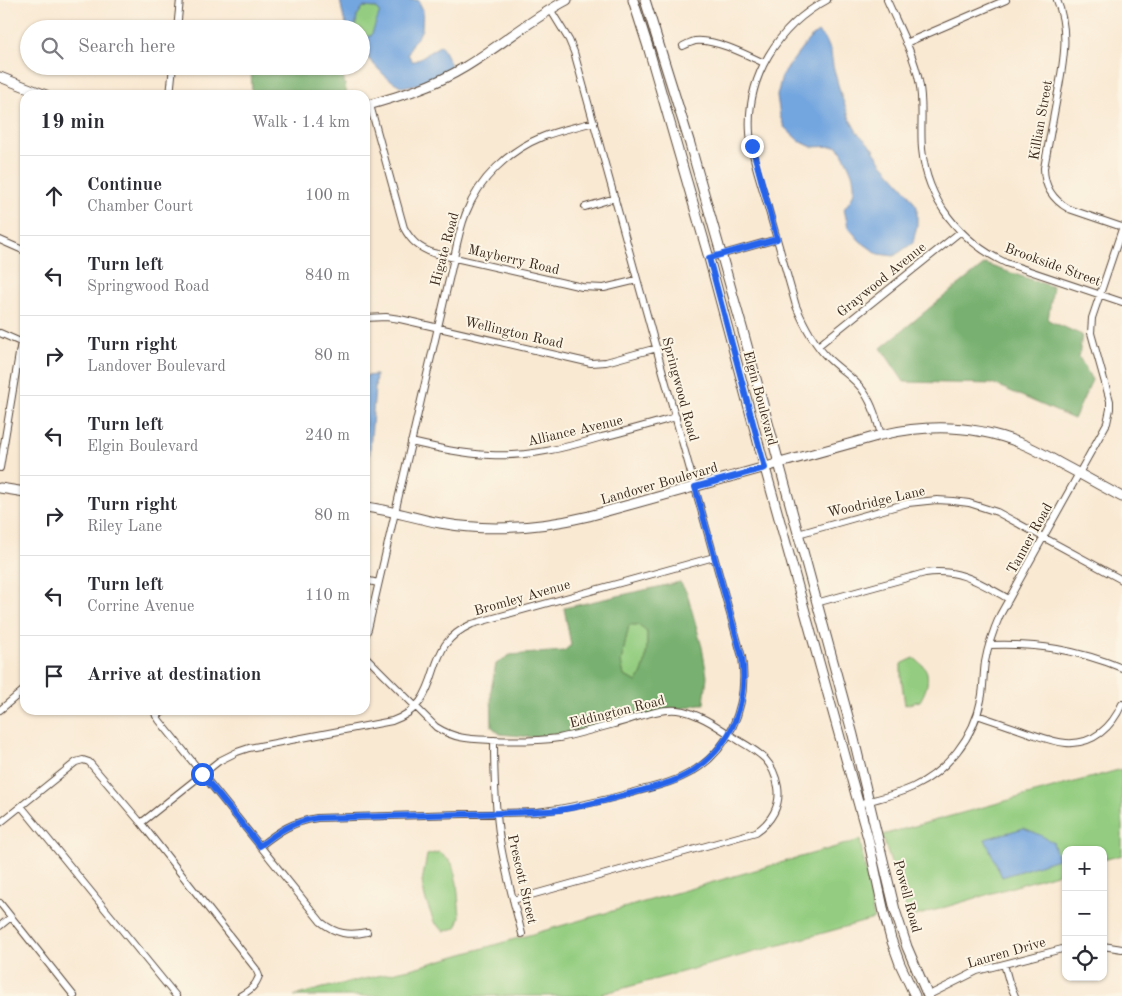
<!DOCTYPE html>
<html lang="en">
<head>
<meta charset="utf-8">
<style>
	body { margin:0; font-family:"Old Standard TT",serif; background:#f7f7f7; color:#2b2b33 }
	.controls { position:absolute; right:15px; bottom:15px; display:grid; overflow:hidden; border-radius:10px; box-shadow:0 1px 4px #0004 }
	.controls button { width:45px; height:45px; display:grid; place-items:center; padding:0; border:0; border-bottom:1px solid #e1e1e2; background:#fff; color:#2b2b33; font:25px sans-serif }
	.stop { position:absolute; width:15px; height:15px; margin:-11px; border:4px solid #2563eb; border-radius:50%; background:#fff }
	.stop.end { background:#2563eb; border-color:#fff; box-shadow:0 1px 5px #0008 }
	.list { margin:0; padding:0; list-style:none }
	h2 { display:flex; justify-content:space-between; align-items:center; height:65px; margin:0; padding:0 20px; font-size:21px }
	h2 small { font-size:16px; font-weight:400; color:#7c7c81 }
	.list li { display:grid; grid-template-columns:32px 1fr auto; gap:15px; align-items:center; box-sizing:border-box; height:80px; padding:0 20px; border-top:1px solid #e1e1e2 }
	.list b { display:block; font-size:19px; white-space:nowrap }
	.list p { margin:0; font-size:16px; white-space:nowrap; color:#7c7c81 }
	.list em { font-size:16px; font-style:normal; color:#7c7c81 }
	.icon { flex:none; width:28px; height:28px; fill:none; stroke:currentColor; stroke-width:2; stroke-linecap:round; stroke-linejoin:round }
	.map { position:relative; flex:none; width:1122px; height:996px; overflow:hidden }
	.search { position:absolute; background:#fff; box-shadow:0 1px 4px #0004; left:20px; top:20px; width:350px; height:55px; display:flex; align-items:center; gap:12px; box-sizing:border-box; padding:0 18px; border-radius:28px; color:#7c7c81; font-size:19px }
	.panel { position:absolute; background:#fff; box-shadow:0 1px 4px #0004; left:20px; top:90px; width:350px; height:625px; border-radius:15px }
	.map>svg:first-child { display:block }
	.green { fill:#94cd81; stroke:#687c50 }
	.forest { fill:#77b06f; stroke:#596d46; fill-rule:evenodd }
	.water { fill:#73a6df; stroke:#57687e }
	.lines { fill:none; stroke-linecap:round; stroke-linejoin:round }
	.street-casing { stroke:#584739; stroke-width:8 }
	.secondary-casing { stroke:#584739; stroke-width:11 }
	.street { stroke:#fff; stroke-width:6 }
	.secondary { stroke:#fff; stroke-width:9 }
	.route { stroke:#2563eb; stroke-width:6 }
	.labels { text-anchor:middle; stroke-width:4; stroke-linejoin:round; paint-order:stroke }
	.street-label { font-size:14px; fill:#3b2a1e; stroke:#fcf5e5 }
</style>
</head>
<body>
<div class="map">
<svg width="1122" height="996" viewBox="0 0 1122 996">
	<rect width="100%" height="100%" fill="#fcf5e5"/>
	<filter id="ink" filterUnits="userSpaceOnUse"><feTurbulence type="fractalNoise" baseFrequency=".02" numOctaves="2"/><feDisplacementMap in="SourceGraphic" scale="10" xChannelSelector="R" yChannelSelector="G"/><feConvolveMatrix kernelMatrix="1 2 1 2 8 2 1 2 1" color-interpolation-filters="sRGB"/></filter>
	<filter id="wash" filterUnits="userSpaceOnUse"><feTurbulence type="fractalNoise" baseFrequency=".0096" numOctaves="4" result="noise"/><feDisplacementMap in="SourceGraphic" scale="20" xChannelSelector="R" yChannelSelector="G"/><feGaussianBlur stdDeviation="1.12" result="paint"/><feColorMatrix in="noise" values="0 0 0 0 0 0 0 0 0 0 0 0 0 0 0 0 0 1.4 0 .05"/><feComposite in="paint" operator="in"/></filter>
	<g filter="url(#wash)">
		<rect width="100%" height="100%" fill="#f9e9d3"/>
		<path class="green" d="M363,7L377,8L381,12L371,36L361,38V29H355L357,16Z
			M629,624L638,625L647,632C647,649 647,668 637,682L624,676L621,662Z
			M914,658C919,662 926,667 927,673C929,683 925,693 920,701L905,705L901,677V664Z
			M1122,769V855L1103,860V850H1066V871L909,918L882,835Z
			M860,840L874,919L595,996H294L323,988L414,968Z
			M439,852L452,863L457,883L460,917L456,928L444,931L434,922L425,898L422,882L427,855Z"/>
		<path class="forest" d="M251,66H341L347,95H252Z
			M985,264L1053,287L1048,320L1082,335L1079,357L1092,380L1074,419L994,384L904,382L881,348L932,306Z
			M680,582L687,593L702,647L707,676L704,704H699L655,716L578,732L532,737L500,734L492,727L491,690L496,664L510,655L564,651L571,645L564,608ZM629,625H638L647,632C647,649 647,668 637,682L624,676L621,662Z"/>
		<path class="water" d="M340,0H418L423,10L422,29L418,37L412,43L408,54L412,61H415L441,45L452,67L440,77L430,82L402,87L386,77L361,51V38L371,36L380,12L377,8L363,7L357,16L355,29H349L344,20Z
			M818,32L826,40L831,52L833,66L841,95L850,119L857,132L875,150H873L882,163L906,190L917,207V225L913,243L894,256L878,254L860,241L848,227L844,209C847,205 851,200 853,195C858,178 846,160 838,146L812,147L799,141L784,127L780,116L777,96L782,75L809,39Z
			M376,375L369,463H365V376Z
			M1024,828L1040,835L1053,842L1058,859L1002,877L985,839Z"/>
	</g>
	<g filter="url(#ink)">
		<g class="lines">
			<g class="street-casing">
				<path id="street" d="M827,0C778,26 746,77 750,133C752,160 762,185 769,211C778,242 787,274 796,306C804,325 813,343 828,358C840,370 855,378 864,392C873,405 877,420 881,435
					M887,0C898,25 914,55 919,81C924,104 920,126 922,149C927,201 960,241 1006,263L1122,302
					M1057,0C1071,34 1062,69 1056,103C1052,125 1048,146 1044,168C1044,187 1053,200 1069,209L1122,227
					M177,29L180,0
					M906,43L1006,0
					M683,46C687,44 691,42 695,41C716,39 745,54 764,63
					M170,95L173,66
					M370,105L404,228C411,241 419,248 433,253L582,287L604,288L637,280
					M585,207L615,198
					M0,240L25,251
					M709,258L777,239
					M365,318L386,317L400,319L591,363L606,362L657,348
					M0,333L25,344
					M818,346L960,232
					M411,442C437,448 463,454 490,455C529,457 565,448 602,437C627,431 651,424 676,417
					M0,468L21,342
					M798,534L908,503L937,500L953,501L969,503L997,512L1122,580
					M365,580L378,583
					M816,603L925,573C960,568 980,583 1009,599
					M365,636L368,629L454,258C457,243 460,228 466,213C479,179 508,151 542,137C559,130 577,127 594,122
					M989,645C1037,643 1078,650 1122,668
					M365,656L436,727C455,739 469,739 491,740C513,741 536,741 559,738C578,734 596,729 614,724C633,719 659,708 677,710C698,712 721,729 738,740C760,753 773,760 778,787C781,806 771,822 756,832L513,900
					M0,710L25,689
					M153,710L159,720L321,922C336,934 349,936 367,932
					M977,715C995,721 1012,727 1029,733C1041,737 1053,742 1066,743C1093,745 1112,727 1122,704
					M156,716L166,710
					M494,740C494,774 495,807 500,840C505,872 514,903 522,934
					M858,804C876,799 896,795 913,787C947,771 974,737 981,700C984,687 983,675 985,662C988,645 993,631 1000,615L1107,423L1110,409V401L1091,333L1092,318L1122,229
					M21,806L176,996
					M0,823L76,762L83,760L89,762L141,823L256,969L259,976C255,987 250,990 240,996
					M141,823L219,761L237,752L249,748L392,721C419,711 426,696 434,670C437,661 440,653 445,645C452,635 461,629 472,624L714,557
					M260,846C279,831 292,822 317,818L537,812C569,808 599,802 631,793C647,788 666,785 682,777C729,755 749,707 742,657L574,52L569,40L550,9
					M0,903L74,996
					M0,926L11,917
					M1103,946L1122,949
					M1004,964L1009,982L1015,996
					M927,996L977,971L1066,948"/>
			</g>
			<g class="secondary-casing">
				<path id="secondary" d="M633,0L649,50L709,258L765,468L868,838L885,917L891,939L900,964L915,996
					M645,0L690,144L743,331L853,735L895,910L907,947L928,996
					M0,77L46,95
					M365,106C400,96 434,86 465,67C500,46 531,19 567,0
					M0,488L25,492
					M365,507C390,510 415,518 440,523C490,532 540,528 589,516L881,435C928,424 975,425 1020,443C1036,449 1050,458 1065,466C1084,476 1103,487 1122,497"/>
			</g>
			<use href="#street" class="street"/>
			<use href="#secondary" class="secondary"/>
		</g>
	</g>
	<g class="lines" filter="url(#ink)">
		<path class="route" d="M202,774L260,846C279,831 292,822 317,818C366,817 415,815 464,814C496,813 527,813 559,810C585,806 611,799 636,792C657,786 678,782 696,769C734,742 748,702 742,657L695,487L765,468L709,258L777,239L752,146"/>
	</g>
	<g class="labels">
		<g class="street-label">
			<text transform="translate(1040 120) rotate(-80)" y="5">Killian Street</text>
			<text transform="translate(444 249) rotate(-75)" y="5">Higate Road</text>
			<text transform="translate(514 259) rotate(13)" y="5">Mayberry Road</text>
			<text transform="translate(1053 264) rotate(20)" y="5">Brookside Street</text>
			<text transform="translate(881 279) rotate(-39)" y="5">Graywood Avenue</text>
			<text transform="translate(514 332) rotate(13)" y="5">Wellington Road</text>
			<text transform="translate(681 389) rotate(75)" y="5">Springwood Road</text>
			<text transform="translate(761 398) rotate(75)" y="5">Elgin Boulevard</text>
			<text transform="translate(575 430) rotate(-13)" y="5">Alliance Avenue</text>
			<text transform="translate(659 483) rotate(-16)" y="5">Landover Boulevard</text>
			<text transform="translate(876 501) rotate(-13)" y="5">Woodridge Lane</text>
			<text transform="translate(1029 538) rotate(-61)" y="5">Tanner Road</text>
			<text transform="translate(522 597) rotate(-16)" y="5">Bromley Avenue</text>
			<text transform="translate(617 711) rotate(-14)" y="5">Eddington Road</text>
			<text transform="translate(523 879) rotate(77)" y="5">Prescott Street</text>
			<text transform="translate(908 896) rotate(75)" y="5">Powell Road</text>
			<text transform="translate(1006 952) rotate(-16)" y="5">Lauren Drive</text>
		</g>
	</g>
</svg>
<div class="controls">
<button>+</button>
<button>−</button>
<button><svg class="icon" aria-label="locate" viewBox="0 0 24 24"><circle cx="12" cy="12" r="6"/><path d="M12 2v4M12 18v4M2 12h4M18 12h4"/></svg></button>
</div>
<div class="stop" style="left:202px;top:774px"></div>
<div class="stop end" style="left:752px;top:146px"></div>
<div class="search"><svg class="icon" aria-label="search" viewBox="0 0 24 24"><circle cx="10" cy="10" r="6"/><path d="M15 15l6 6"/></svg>Search here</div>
<section class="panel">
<h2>19 min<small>Walk · 1.4 km</small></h2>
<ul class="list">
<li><svg class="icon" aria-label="ahead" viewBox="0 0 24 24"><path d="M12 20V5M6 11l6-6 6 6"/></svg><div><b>Continue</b><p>Chamber Court</p></div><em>100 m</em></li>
<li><svg class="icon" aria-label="left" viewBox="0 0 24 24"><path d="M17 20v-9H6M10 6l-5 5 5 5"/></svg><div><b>Turn left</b><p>Springwood Road</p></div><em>840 m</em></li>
<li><svg class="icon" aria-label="right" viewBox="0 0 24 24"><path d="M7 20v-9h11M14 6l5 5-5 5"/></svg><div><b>Turn right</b><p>Landover Boulevard</p></div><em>80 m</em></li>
<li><svg class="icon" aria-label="left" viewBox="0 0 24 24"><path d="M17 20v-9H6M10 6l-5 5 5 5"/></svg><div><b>Turn left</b><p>Elgin Boulevard</p></div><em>240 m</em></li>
<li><svg class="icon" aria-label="right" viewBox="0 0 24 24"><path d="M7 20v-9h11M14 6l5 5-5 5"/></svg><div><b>Turn right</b><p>Riley Lane</p></div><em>80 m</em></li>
<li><svg class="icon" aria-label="left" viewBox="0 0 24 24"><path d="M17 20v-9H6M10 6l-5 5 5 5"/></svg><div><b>Turn left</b><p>Corrine Avenue</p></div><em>110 m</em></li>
<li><svg class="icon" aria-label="arrive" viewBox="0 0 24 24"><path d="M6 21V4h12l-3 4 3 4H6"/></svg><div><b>Arrive at destination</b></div></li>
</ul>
</section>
</div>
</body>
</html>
